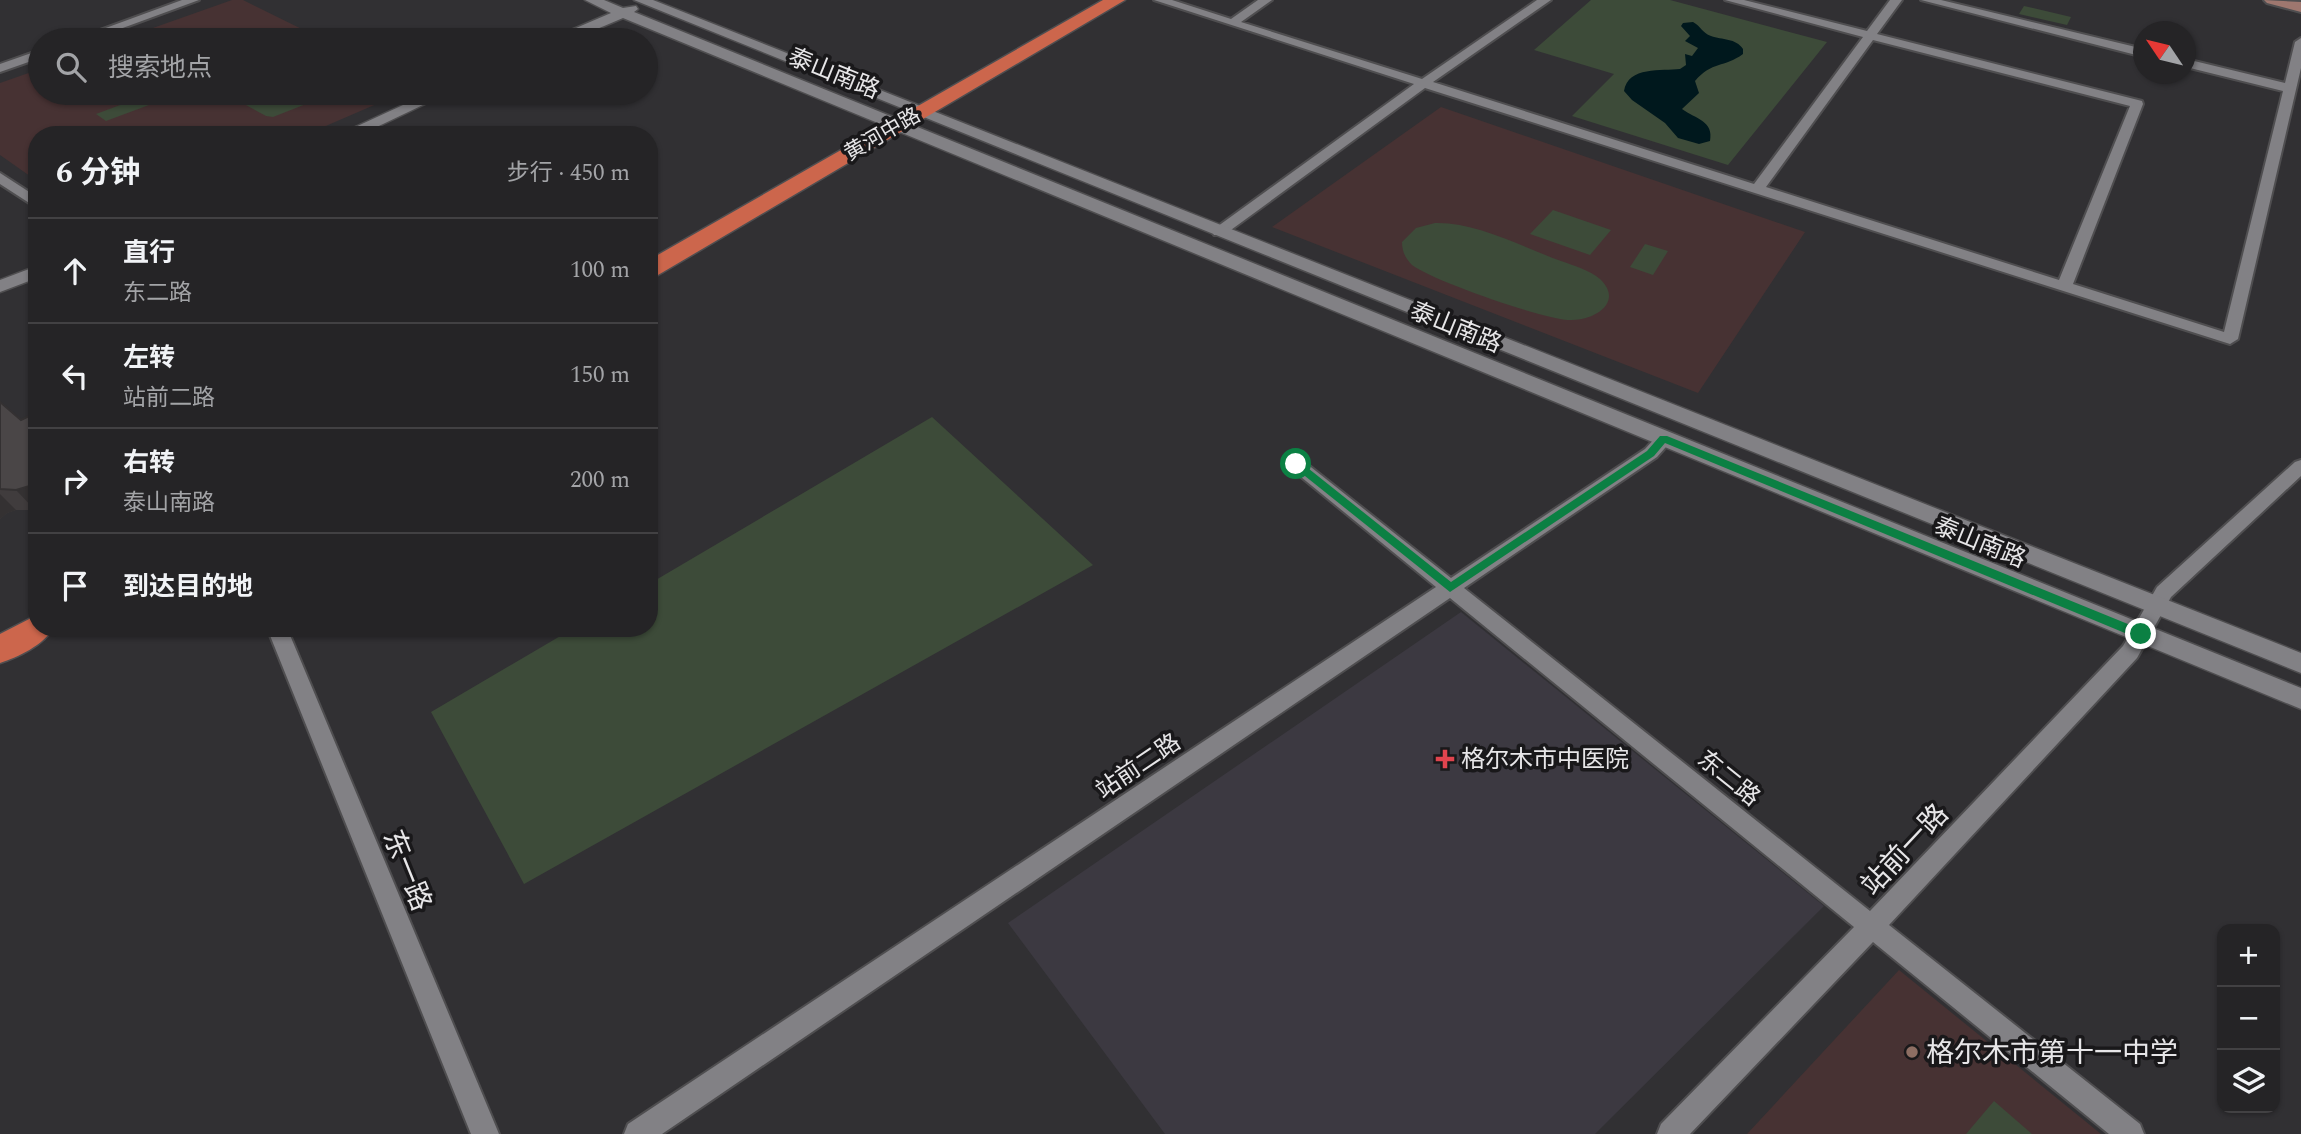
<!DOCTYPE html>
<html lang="zh">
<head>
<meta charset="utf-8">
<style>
	body { margin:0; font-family:Spectral,"Noto Sans SC",serif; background:#313032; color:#f1f3f6 }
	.controls { position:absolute; right:21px; bottom:21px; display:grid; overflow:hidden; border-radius:14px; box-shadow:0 2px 5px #0004 }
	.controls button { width:63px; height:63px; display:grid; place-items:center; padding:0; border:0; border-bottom:2px solid #424143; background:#252426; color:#f1f3f6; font:35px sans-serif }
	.compass { position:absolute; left:2133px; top:21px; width:63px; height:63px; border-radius:50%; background:#252426; box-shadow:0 2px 5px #0004; rotate:305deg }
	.stop { position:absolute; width:21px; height:21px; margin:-16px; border:5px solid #0b8043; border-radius:50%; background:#fff }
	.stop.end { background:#0b8043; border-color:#fff; box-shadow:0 2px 7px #0008 }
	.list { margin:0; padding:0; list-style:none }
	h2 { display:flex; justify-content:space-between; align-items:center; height:91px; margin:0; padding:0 28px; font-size:30px }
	h2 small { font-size:23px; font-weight:400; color:#a3a4a7 }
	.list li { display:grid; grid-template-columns:46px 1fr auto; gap:21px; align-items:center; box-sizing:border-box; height:105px; padding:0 28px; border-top:2px solid #424143 }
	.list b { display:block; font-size:26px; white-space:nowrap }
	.list p { margin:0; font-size:23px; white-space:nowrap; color:#a3a4a7 }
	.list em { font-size:23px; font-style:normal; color:#a3a4a7 }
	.icon { flex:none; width:38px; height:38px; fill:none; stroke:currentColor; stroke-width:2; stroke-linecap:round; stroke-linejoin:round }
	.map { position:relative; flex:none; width:2301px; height:1134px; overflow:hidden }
	.search { position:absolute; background:#252426; box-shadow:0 2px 5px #0004; left:28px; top:28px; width:630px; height:77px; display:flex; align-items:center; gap:18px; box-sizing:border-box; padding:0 24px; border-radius:38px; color:#a3a4a7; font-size:26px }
	.panel { position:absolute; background:#252426; box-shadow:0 2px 5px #0004; left:28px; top:126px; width:630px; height:511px; border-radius:28px }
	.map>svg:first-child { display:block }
	.built { fill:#3c3941 }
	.education { fill:#473233 }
	.green { fill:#3d4b39 }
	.water { fill:#00181d }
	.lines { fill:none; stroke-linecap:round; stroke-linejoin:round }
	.minor-casing { stroke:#4f4e50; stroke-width:4 }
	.tertiary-casing { stroke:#4f4e50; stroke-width:3 }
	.secondary-casing { stroke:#4f4e50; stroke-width:4 }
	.trunk-casing { stroke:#4f4e50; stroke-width:3 }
	.minor { fill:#828185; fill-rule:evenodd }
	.tertiary { fill:#828185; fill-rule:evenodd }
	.secondary { fill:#9e776f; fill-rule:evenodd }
	.trunk { fill:#cc664c; fill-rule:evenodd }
	.wall { fill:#403c3d }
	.shaded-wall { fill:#343132 }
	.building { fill:#4a4647; stroke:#343132; stroke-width:2 }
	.route { fill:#0b8043 }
	.health-dot { fill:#e0444e; stroke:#19181a; stroke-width:2.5 }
	.education-dot { fill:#8d6e63; stroke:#19181a; stroke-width:2.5 }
	.labels { text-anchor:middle; stroke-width:7; stroke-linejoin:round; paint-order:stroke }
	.far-street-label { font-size:21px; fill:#e7e6e8; stroke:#19181a }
	.street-label { font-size:24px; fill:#e7e6e8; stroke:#19181a }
	.poi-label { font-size:24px; fill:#e7e6e8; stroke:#19181a; text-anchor:start }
	.near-street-label { font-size:28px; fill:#e7e6e8; stroke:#19181a }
	.near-poi-label { font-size:28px; fill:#e7e6e8; stroke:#19181a; text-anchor:start }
</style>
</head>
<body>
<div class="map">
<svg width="2301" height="1134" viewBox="0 0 2301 1134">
	<rect width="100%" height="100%" fill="#313033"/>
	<path class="built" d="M1461,612L1824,906L1595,1134H1165L1008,923Z"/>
	<path class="education" d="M232,0H243L324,40H119Z
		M40,69V93H402L305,135H37V181L0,155V83Z
		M1441,107L1805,232L1698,393L1272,227Z
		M1899,970L2101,1134H1747Z"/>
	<path class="green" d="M1591,0H1670L1827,42L1728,165L1572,116L1614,74L1534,50Z
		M2024,6L2071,17L2067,25L2019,14Z
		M224,93H334L273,117L266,116Z
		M139,98L149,105L106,121L96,114Z
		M1553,210L1611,230L1590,255L1530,234Z
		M1435,223C1477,222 1522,247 1561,261C1575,266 1589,270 1600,279C1624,302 1595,320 1572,320C1547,321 1431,280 1412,265C1405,258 1402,251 1402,242L1416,228Z
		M1645,244L1668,251L1653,275L1630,267Z
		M932,417L1093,565L524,884L431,712L574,628H649V584Z
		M1994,1101L2032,1134H1966Z"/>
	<path class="water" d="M1693,22C1701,26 1702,33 1711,36C1722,40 1736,38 1743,49V54C1724,68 1712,61 1695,81L1699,93L1682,109C1696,119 1714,121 1710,141L1699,144L1678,138L1665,123L1632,100L1624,91C1628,66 1662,71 1680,69L1686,65L1685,54L1692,56L1698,48L1685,41L1690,36L1681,26L1683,23Z"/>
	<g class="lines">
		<g class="minor-casing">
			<path id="minor" d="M182,0H199L90,40H73Z
				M1154,0H1172L1231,19L1258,0H1272L1241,22L1422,79L1537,0H1551L1433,82L1754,184L1863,37L1725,0H1744L1867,31L1890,0H1902L1877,34L2142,101L2143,104L2073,284L2224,332L2283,91L2186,67V59L2285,83L2295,42L2301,38V68L2238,339L2230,344L1425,88L1224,235H1214L1212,232L1214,229L1414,84ZM1873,40L2130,106L2059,280L1766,187Z
				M1921,0H1941L2144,49V57Z
				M40,50V58L0,72V64Z
				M0,173L37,197V208L0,184Z
				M1664,433L1673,439L1657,457L1464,588L1870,911L2123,646L2157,587L2295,462L2301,460V476L2171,597L2137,658L1889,925L2140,1124L2144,1134H2109L1873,942L1690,1134H1657L1661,1124L1854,927L1450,598L662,1134H624L628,1124L1436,587L1290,468L1287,464L1290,460H1302L1451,578L1645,449L1658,435Z
				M267,628H287L499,1134H471Z"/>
		</g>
		<g class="tertiary-casing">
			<path id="tertiary" d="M585,0H604L623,8L636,6L638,9L634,12L2301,688V709L623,18L571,40H553L555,37L611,13Z
				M634,0H653L2301,653V673Z
				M429,93H448L360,135H338Z
				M37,266V278L0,292V280Z"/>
		</g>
		<g class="secondary-casing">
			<path id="secondary" d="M2264,0L2301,2V12L2267,3Z"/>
		</g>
		<g class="trunk-casing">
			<path id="trunk" d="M1103,0H1125L658,275L649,277V260Z
				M37,615V628H53C44,645 18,657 0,663V634Z"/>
		</g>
		<use href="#minor" class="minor"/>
		<use href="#tertiary" class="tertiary"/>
		<use href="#secondary" class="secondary"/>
		<use href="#trunk" class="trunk"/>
	</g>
	<path class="wall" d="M0,402L21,420L37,412V510H16L7,513L0,519Z"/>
	<path class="shaded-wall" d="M37,480V510L36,511L16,490Z
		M0,494L16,510L7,513L0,519Z"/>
	<path class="building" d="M0,402L21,420L37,412V480L33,485L16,490L0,489Z"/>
	<path class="route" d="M1660,436H1667L2145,631L2147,634L2145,638H2137L1665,443L1654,456L1450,592L1290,464L1299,461L1451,582L1647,451Z"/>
	<path class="health-dot" d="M1441.5 748.5h7v7h7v7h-7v7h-7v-7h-7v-7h7z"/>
	<circle class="education-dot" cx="1912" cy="1052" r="7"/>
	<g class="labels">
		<g class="far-street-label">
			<text transform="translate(882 134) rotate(-30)" y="7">黄河中路</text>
		</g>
		<g class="street-label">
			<text transform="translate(834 73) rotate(22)" y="8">泰山南路</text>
			<text transform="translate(1456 327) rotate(22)" y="8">泰山南路</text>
			<text transform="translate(1980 542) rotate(22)" y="8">泰山南路</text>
			<text transform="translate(1138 766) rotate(-34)" y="8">站前二路</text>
			<text transform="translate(1729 778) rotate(39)" y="8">东二路</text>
		</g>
		<g class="poi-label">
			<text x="1461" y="767">格尔木市中医院</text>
		</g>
		<g class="near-street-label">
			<text transform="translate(1904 849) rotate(-47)" y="10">站前一路</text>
			<text transform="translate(408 870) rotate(68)" y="10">东一路</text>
		</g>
		<g class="near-poi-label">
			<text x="1926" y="1062">格尔木市第十一中学</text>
		</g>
	</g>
</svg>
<div class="controls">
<button>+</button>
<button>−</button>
<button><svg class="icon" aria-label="layers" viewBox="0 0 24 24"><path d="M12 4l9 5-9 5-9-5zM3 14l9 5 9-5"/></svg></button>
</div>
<svg class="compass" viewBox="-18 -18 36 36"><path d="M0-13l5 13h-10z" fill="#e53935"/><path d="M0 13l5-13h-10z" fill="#a3a4a7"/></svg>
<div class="stop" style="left:1296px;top:464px"></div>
<div class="stop end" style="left:2141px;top:634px"></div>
<div class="search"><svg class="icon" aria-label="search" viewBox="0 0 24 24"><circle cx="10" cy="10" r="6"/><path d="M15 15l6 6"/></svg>搜索地点</div>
<section class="panel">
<h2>6 分钟<small>步行 · 450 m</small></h2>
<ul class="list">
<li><svg class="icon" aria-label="ahead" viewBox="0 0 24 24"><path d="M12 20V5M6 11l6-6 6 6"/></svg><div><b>直行</b><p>东二路</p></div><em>100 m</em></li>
<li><svg class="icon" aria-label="left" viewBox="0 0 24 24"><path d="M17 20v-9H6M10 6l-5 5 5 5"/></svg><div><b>左转</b><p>站前二路</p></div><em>150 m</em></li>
<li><svg class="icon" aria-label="right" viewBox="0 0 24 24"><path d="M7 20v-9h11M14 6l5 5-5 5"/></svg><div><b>右转</b><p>泰山南路</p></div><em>200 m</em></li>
<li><svg class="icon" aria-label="arrive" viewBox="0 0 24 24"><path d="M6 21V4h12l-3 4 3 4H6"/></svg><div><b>到达目的地</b></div></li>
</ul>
</section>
</div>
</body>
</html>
